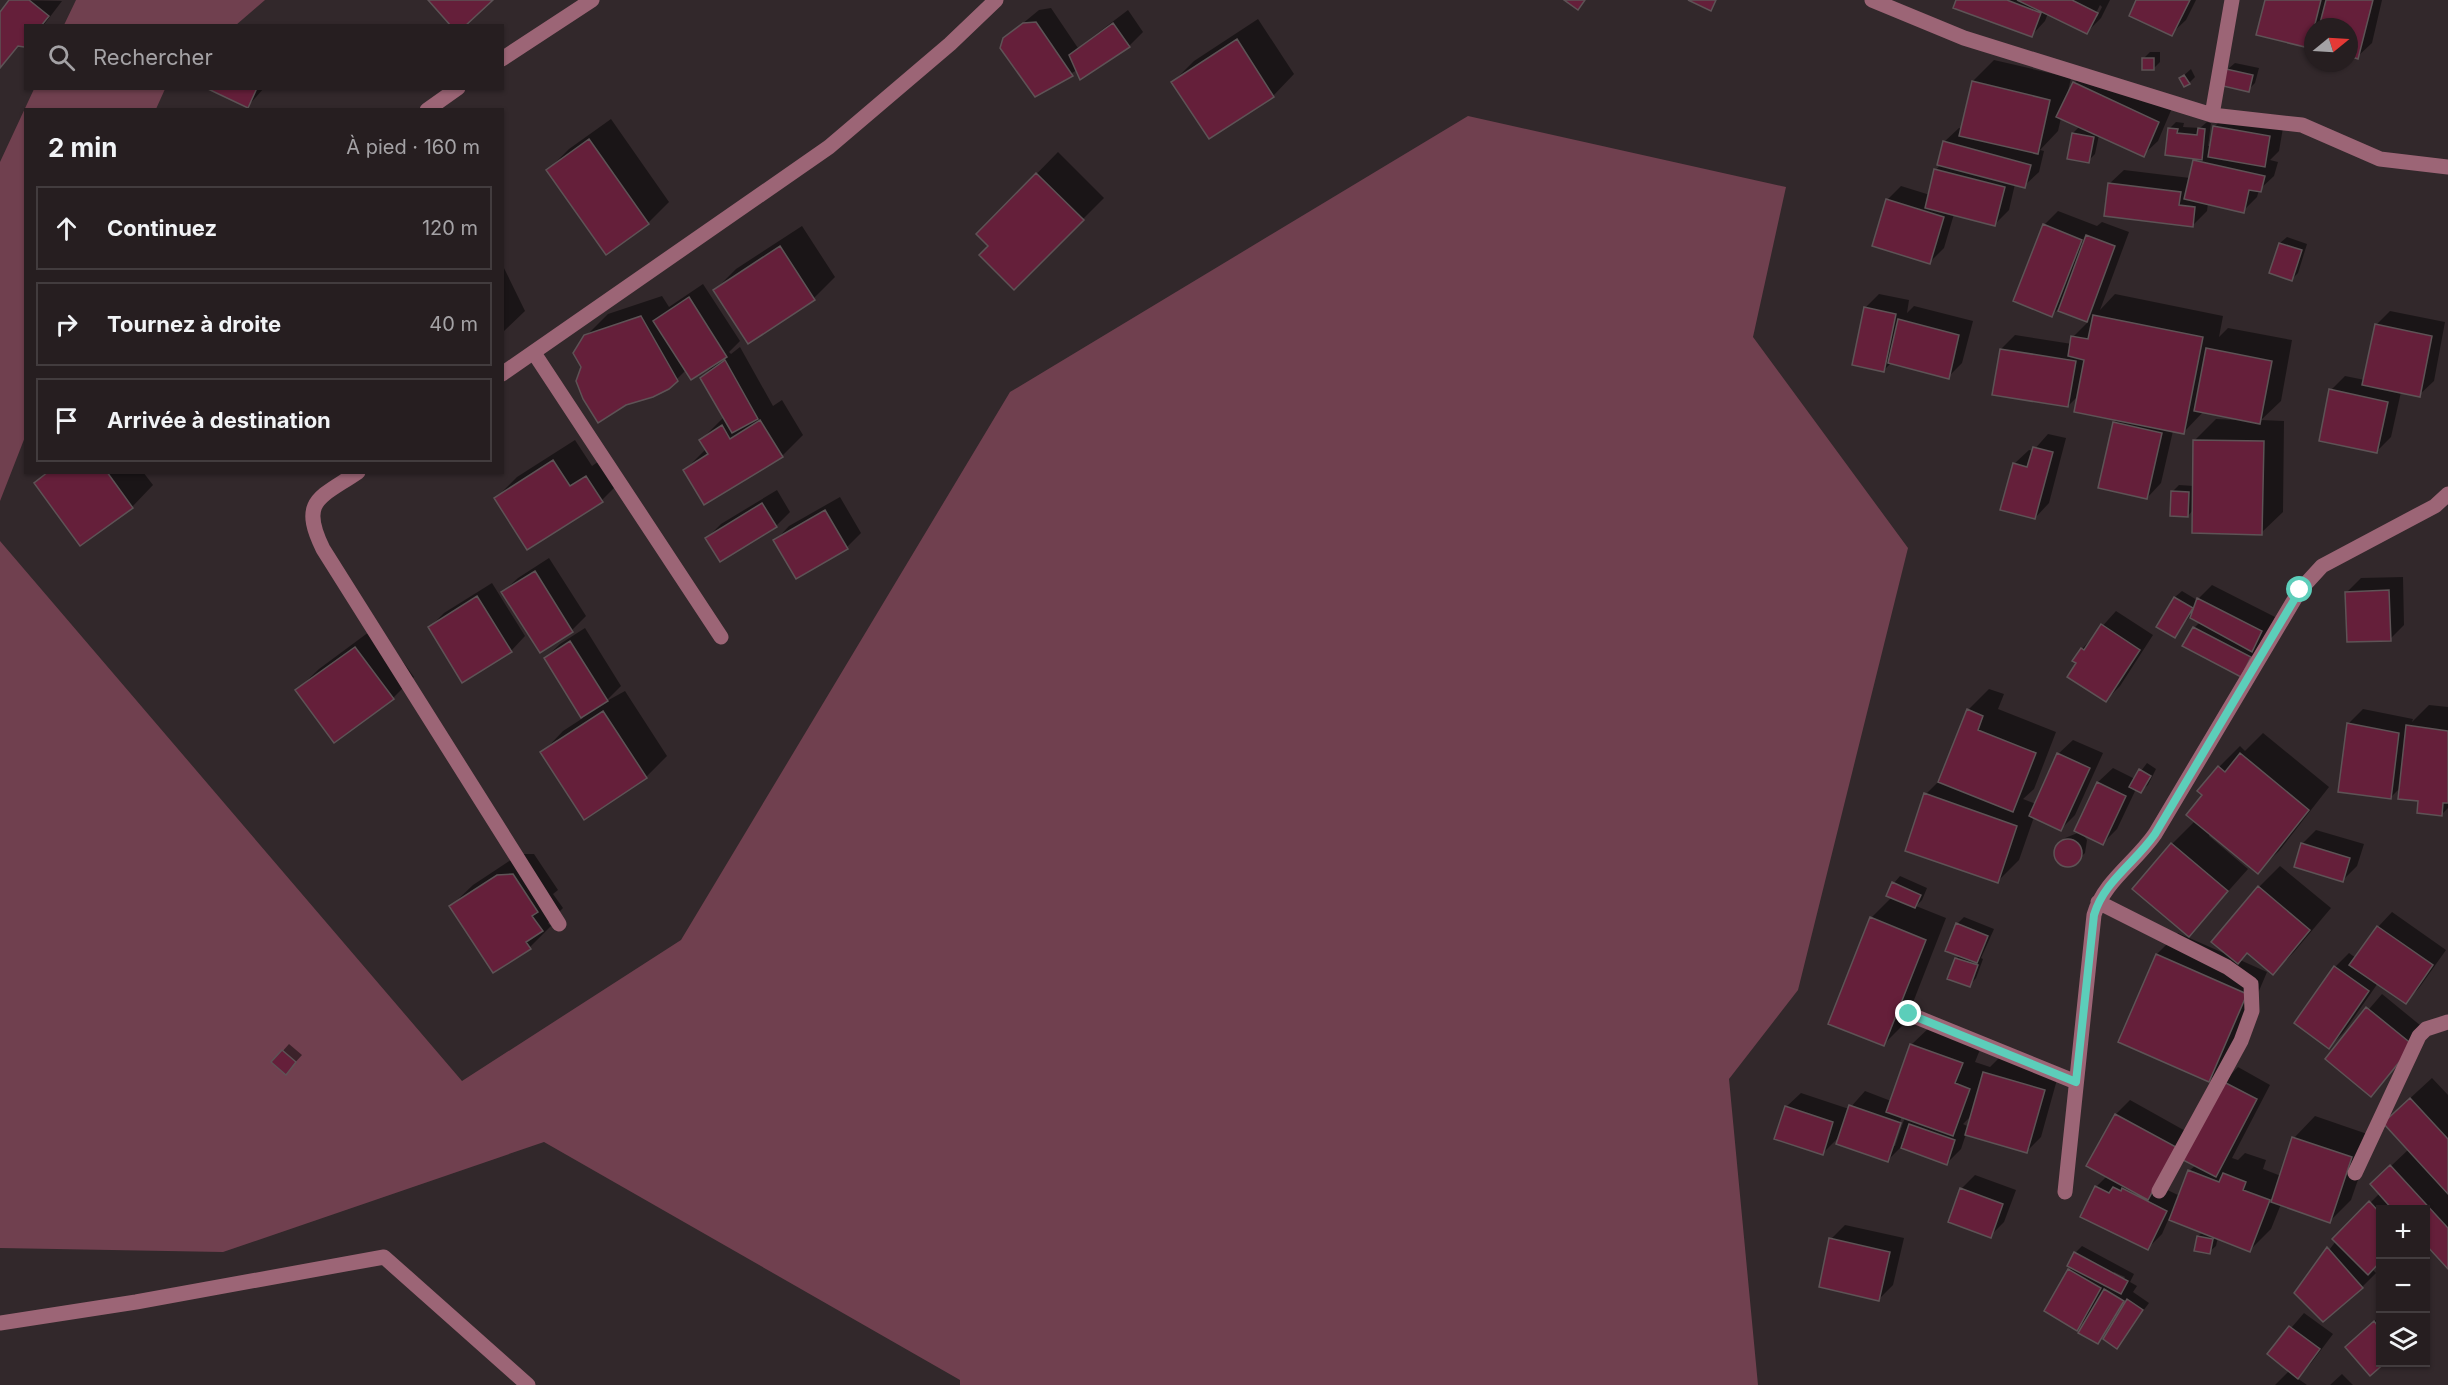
<!DOCTYPE html>
<html lang="fr">
<head>
<meta charset="utf-8">
<style>
	body { margin:0; font-family:Inter,sans-serif; background:#2e2729; color:#f1f3f6 }
	.controls { position:absolute; right:18px; bottom:18px; display:grid; overflow:hidden; border-radius:0px; box-shadow:0 2px 4px #0004 }
	.controls button { width:54px; height:54px; display:grid; place-items:center; padding:0; border:0; border-bottom:2px solid #423c3e; background:#261e20; color:#f1f3f6; font:30px sans-serif }
	.compass { position:absolute; left:2304px; top:18px; width:54px; height:54px; border-radius:50%; background:#261e20; box-shadow:0 2px 4px #0004; rotate:72deg }
	.stop { position:absolute; width:18px; height:18px; margin:-14px; border:4px solid #5cceba; border-radius:50%; background:#fff }
	.stop.end { background:#5cceba; border-color:#fff; box-shadow:0 2px 6px #0008 }
	.list { margin:0; padding:0; list-style:none }
	h2 { display:flex; justify-content:space-between; align-items:center; height:78px; margin:0; padding:0 24px; font-size:26px }
	h2 small { font-size:20px; font-weight:400; color:#a4a2a5 }
	.list li { display:grid; grid-template-columns:39px 1fr auto; gap:18px; align-items:center; box-sizing:border-box; height:84px; margin:0 12px 12px; padding:0 12px; border:2px solid #423c3e; border-radius:0px }
	.list b { display:block; font-size:22px; white-space:nowrap }
	.list em { font-size:20px; font-style:normal; color:#a4a2a5 }
	.icon { flex:none; width:33px; height:33px; fill:none; stroke:currentColor; stroke-width:2; stroke-linecap:round; stroke-linejoin:round }
	.map { position:relative; flex:none; width:2448px; height:1385px; overflow:hidden }
	.search { position:absolute; background:#261e20; box-shadow:0 2px 4px #0004; left:24px; top:24px; width:480px; height:66px; display:flex; align-items:center; gap:15px; box-sizing:border-box; padding:0 21px; border-radius:0px; color:#a4a2a5; font-size:22px }
	.panel { position:absolute; background:#261e20; box-shadow:0 2px 4px #0004; left:24px; top:108px; width:480px; height:366px; border-radius:0px }
	.map>svg:first-child { display:block }
	.green { fill:#70404f }
	.shadow { fill:#0007; fill-rule:evenodd }
	.building { fill:#651f3a; stroke:#5e5356; stroke-width:1.5 }
	.lines { fill:none; stroke-linecap:round; stroke-linejoin:round }
	.minor { stroke:#9c6576; stroke-width:15 }
	.route { stroke:#5cceba; stroke-width:8 }
</style>
</head>
<body>
<div class="map">
<svg width="2448" height="1385" viewBox="0 0 2448 1385">
	<rect width="100%" height="100%" fill="#32282b"/>
	<path class="green" d="M76,0H265L236,25H64Z
		M34,89H165L156,109L26,110L25,437L0,501V162Z
		M1468,116L1786,187L1753,337L1908,548L1798,990L1729,1079L1758,1385H960V1380L544,1142L223,1252L0,1248V541L462,1081L681,940L1010,392Z"/>
	<path class="shadow" d="M11,0L62,1L43,26H26L20,45L0,67V14Z
		M1958,0H2110L2101,18L2087,32L2048,13L2045,21L2031,36ZM2100,5L2102,7L2097,17H2094Z
		M2138,0H2196L2186,20L2171,34Z
		M2266,0H2382L2372,43L2357,57L2349,55V27H2313V42L2309,46Z
		M1051,8L1078,48L1128,10L1143,32L1129,46L1077,70L1035,95L1005,38L1039,10Z
		M1258,19L1294,74L1273,96L1209,137L1173,82L1194,61Z
		M2150,52H2160V62L2153,69L2144,58Z
		M1994,60L2071,78L2067,96L2074,83L2088,69L2172,108L2158,141L2143,155L2099,135L2095,154L2088,161L2073,133L2080,126L2061,118L2058,131L2040,150L2044,151L2039,172L2024,186L2015,184L2009,210L1995,224L1954,214L1944,248L1930,262L1887,200L1901,186L1930,195L1936,170L1941,164L1944,142L1959,128L1962,129L1973,81Z
		M2235,63L2259,68L2255,83L2248,90L2228,69Z
		M2191,69L2195,77L2189,83L2181,78Z
		M210,88H264L248,106Z
		M2229,112L2284,122L2279,151L2270,160L2278,162L2274,176L2259,190L2257,197L2243,211L2208,203L2207,211L2193,225L2109,184L2124,170L2190,178L2194,161L2197,158L2169,129L2176,122L2184,123L2183,127L2200,128L2207,122L2211,123L2208,146H2211L2215,126Z
		M611,119L669,202L648,223L548,170L569,149Z
		M1058,152L1104,198L1014,288L990,246L978,234Z
		M2058,211L2097,226L2102,222L2129,232L2100,310L2115,294L2223,316L2219,337L2228,328L2292,340L2281,401L2261,420L2284,421L2283,512L2261,533L2193,510L2188,516L2172,492L2179,485L2194,486V441L2216,419L2238,420L2204,411L2183,433L2173,431L2161,483L2147,498L2114,423L2118,419L2079,395L2068,406L2001,349L2015,335L2072,344L2073,337L2089,321L2060,310L2062,305L2052,315L2044,225Z
		M802,226L835,277L814,298L715,290L736,269Z
		M2287,237L2307,244L2298,273L2291,280L2271,272L2280,243Z
		M502,264L525,311L502,333Z
		M703,284L740,341L729,352L731,354L740,347L773,406L782,400L803,435L782,456L685,470L706,449L701,440L724,417L702,378L716,362L686,370L668,388L582,367L586,336L608,314L662,296L669,307Z
		M1879,294L1909,300L1907,313L1914,306L1973,321L1962,363L1948,377L1891,363L1884,370L1865,308Z
		M2390,311L2445,322L2434,381L2419,395L2401,392L2391,437L2377,451L2331,390L2345,376L2365,380L2376,325Z
		M2048,434L2066,438L2049,503L2035,518L2014,464L2029,450L2033,451Z
		M575,440L592,466L608,455L623,479L602,500L527,548L496,498L517,477Z
		M46,472H143L153,485L132,507L36,483Z
		M777,490L790,512L776,526L707,538L721,524Z
		M840,497L861,533L847,547L775,541L789,526Z
		M549,558L586,616L572,630L503,592L518,578Z
		M2403,577L2404,625L2390,639L2347,592L2361,578Z
		M492,583L525,636L511,651L430,627L444,613Z
		M2212,585L2275,617L2266,636L2261,641L2264,643L2241,675L2185,646L2194,628L2200,622L2190,616L2175,636L2158,626L2175,597L2182,591L2197,600Z
		M2116,611L2153,635L2120,686L2106,700L2078,663L2082,649Z
		M377,626L414,677L393,698L297,690L319,669Z
		M585,628L621,686L605,702L625,691L667,756L646,777L542,753L563,731L583,718L545,658L560,644Z
		M1989,689L2004,694L1998,709L2056,732L2034,789L2023,799L2036,804L2058,754L2073,740L2103,753L2075,815L2061,829L2034,817L2019,860L1998,881L1926,794L1941,779L1968,710Z
		M2429,705L2448,707V808L2441,815L2401,787L2390,798L2339,791L2349,723L2363,709L2413,719L2412,722Z
		M2263,733L2329,787L2279,851L2257,872L2210,833L2209,836L2248,869L2189,935L2134,889L2172,844L2195,821L2204,795L2219,767L2240,746L2245,751Z
		M2147,763L2156,769L2148,785L2141,791L2136,789L2117,829L2103,843L2081,832L2087,840L2085,853L2073,864L2060,862L2056,851L2058,845L2065,838L2080,832L2076,830L2098,782L2113,768L2135,779Z
		M2316,830L2364,844L2357,866L2343,880L2302,844Z
		M520,854H534L558,890L553,894L563,908L548,923L551,926L530,947L451,906L473,885Z
		M2280,866L2331,908L2294,952L2273,973L2248,952L2240,960L2267,972L2230,1059L2209,1081L2120,1041L2157,954L2178,933L2228,955L2259,887Z
		M1900,876L1927,888L1922,900L1916,906L1946,918L1905,1023L1884,1044L1871,918L1892,897L1894,883Z
		M2392,912L2446,950L2419,988L2405,1002L2378,983L2343,1033L2329,1047L2335,967L2349,953L2356,958L2378,927Z
		M1964,917L1994,929L1981,958L1983,959L1976,978L1970,985L1956,959L1960,955L1957,924Z
		M2382,994L2426,1030L2371,1095L2327,1058Z
		M1933,1024L1983,1042L1975,1062L1990,1067L1999,1058L2058,1076L2041,1137L2027,1151L1966,1134L1961,1149L1947,1163L1901,1147L1887,1161L1840,1136L1822,1154L1786,1107L1801,1093L1849,1109L1865,1091L1891,1101L1911,1045ZM1973,1114L1969,1127L1963,1124ZM1902,1116L1905,1117L1895,1146H1892Z
		M289,1044L302,1055L292,1066L273,1062Z
		M2238,1067L2270,1085L2232,1158L2238,1160L2245,1153L2266,1160L2263,1169L2281,1176L2294,1138L2315,1116L2373,1136L2351,1200L2330,1221L2281,1204L2271,1229L2250,1250L2218,1237L2216,1246L2209,1252L2198,1236L2203,1232L2169,1218L2162,1234L2147,1249L2096,1187L2107,1176L2116,1114L2130,1100L2189,1133L2159,1186L2180,1196L2189,1171L2196,1165L2224,1082Z
		M2432,1078L2448,1095V1267L2426,1243V1210H2380V1261L2372,1269L2376,1273L2362,1287L2296,1293L2336,1241L2334,1239L2380,1193L2372,1184L2409,1149L2406,1102Z
		M1975,1175L2016,1190L2004,1222L1990,1236L1961,1189Z
		M1845,1225L1904,1238L1893,1285L1879,1299L1831,1239Z
		M2082,1246L2134,1274L2130,1282L2137,1286L2133,1292L2149,1303L2116,1347L2107,1333L2098,1342L2086,1319L2077,1329L2069,1270L2072,1267L2075,1253ZM2114,1272L2125,1277L2123,1280L2114,1275Z
		M2304,1313L2333,1334L2312,1362L2297,1378L2307,1385H2275L2290,1370L2269,1354Z
		M2380,1316V1362L2370,1374L2347,1347Z
		M2342,1374L2353,1385H2330Z"/>
	<path class="building" d="M9,0H29L49,16L41,26H26V46L24,47L18,46L0,68V12Z
		M428,0H493L465,26H451Z
		M1564,0H1585L1578,10Z
		M1688,0H1716L1711,11Z
		M1956,0H2007L2041,13L2032,37L1953,8Z
		M2017,0H2072L2098,13L2087,34Z
		M2136,0H2190L2172,36L2129,16Z
		M2265,0H2321L2309,48L2256,35Z
		M2326,0H2373L2358,59L2349,56V27H2319Z
		M1036,22L1073,76L1035,97L1000,48L1003,38L1023,23Z
		M1113,23L1130,47L1080,80L1069,55Z
		M1237,39L1274,97L1209,139L1171,82Z
		M2142,58H2154V70H2142Z
		M2226,69L2253,75L2249,92L2223,86Z
		M2184,75L2190,84L2184,87L2179,78Z
		M1972,81L2050,100L2038,154L1959,136Z
		M2073,82L2159,122L2144,157L2056,117Z
		M206,88H257L248,108Z
		M2213,126L2270,136L2265,167L2208,157Z
		M2168,128L2178,129L2177,133L2197,135L2198,128L2205,129L2202,160L2165,155Z
		M2072,133L2094,137L2089,163L2067,159Z
		M589,139L649,224L606,255L546,170Z
		M1943,141L2031,165L2025,188L1937,165Z
		M2193,160L2265,176L2261,192L2249,190L2244,213L2184,199Z
		M1934,169L2005,187L1995,226L1925,208Z
		M1036,173L1084,220L1014,290L979,255L988,246L976,234Z
		M2108,183L2181,192L2179,205L2195,207L2193,227L2104,216Z
		M1886,199L1944,217L1930,264L1872,246Z
		M2043,224L2082,240L2052,317L2013,301Z
		M2086,235L2115,246L2087,322L2058,311Z
		M2279,243L2302,250L2292,281L2269,273Z
		M780,246L815,300L748,344L713,290Z
		M689,297L727,357L691,380L653,321Z
		M1864,307L1896,314L1884,372L1852,365Z
		M2093,315L2203,337L2184,434L2074,412L2084,360L2068,356L2071,336L2088,339Z
		M641,316L678,381L669,389L653,397L626,405L598,423L583,399L576,381L581,367L573,353L584,335Z
		M1898,319L1959,335L1949,379L1888,363Z
		M2375,324L2432,336L2420,397L2362,385Z
		M2206,348L2272,361L2260,424L2194,411Z
		M2000,349L2076,361L2068,407L1992,395Z
		M725,360L758,419L732,433L700,378Z
		M2329,389L2388,402L2377,453L2319,441Z
		M760,420L783,457L704,505L683,470L708,454L699,440L722,425L730,439Z
		M2113,422L2162,433L2147,499L2098,488Z
		M2193,440L2264,441L2262,535L2192,533Z
		M2033,447L2053,452L2035,519L2000,510L2013,463L2027,467Z
		M553,460L570,486L586,476L603,502L527,550L494,498Z
		M48,472H107L133,508L80,546L34,483Z
		M2171,491L2189,492L2188,517L2170,516Z
		M762,503L777,527L720,562L705,538Z
		M825,510L848,549L796,579L773,540Z
		M535,571L573,632L540,653L501,592Z
		M2389,590L2391,641L2347,642L2345,592Z
		M477,596L512,652L462,683L428,627Z
		M2174,597L2193,608L2175,638L2156,627Z
		M2197,598L2262,631L2252,652L2190,618Z
		M2101,624L2140,650L2106,702L2067,677L2076,663L2072,661L2081,648L2084,650Z
		M2193,627L2251,657L2241,677L2182,646Z
		M570,641L608,701L581,718L544,658Z
		M355,647L394,699L334,743L295,690Z
		M1967,709L1983,716L1978,730L2036,753L2013,812L1938,782Z
		M603,711L647,778L584,820L540,752Z
		M2347,723L2399,733L2391,799L2338,792Z
		M2406,725L2448,731V803H2443L2442,816L2417,813L2418,801L2398,799Z
		M2057,753L2090,768L2061,831L2029,816Z
		M2240,753L2309,810L2258,874L2186,815L2202,795L2197,791L2218,766L2225,772Z
		M2139,769L2151,776L2141,793L2129,787Z
		M2097,782L2126,796L2103,845L2074,831Z
		M1924,793L2017,826L1998,883L1905,851Z
		M2054 853a14 14 0 1 1 28 0a14 14 0 1 1-28 0Z
		M2171,843L2228,891L2189,937L2132,889Z
		M2301,843L2350,858L2343,882L2294,867Z
		M513,874L538,912L532,916L543,931L526,942L531,949L493,973L449,906L497,875Z
		M1892,882L1921,895L1915,908L1886,896Z
		M2258,886L2310,930L2273,975L2247,953L2238,964L2211,942Z
		M1870,917L1926,940L1884,1046L1828,1024Z
		M1956,923L1988,936L1977,963L1945,951Z
		M2377,926L2433,965L2406,1004L2349,965Z
		M2156,954L2247,994L2209,1082L2118,1042Z
		M1955,958L1978,965L1970,987L1947,979Z
		M2334,966L2369,991L2329,1049L2294,1023Z
		M2366,1007L2413,1045L2371,1097L2325,1059Z
		M1910,1044L1963,1063L1955,1083L1970,1089L1953,1136L1886,1112Z
		M282,1050L296,1062L286,1075L271,1062Z
		M1983,1072L2045,1090L2027,1153L1965,1135Z
		M2222,1081L2257,1099L2216,1177L2181,1159Z
		M2410,1098L2448,1139V1194L2383,1123Z
		M1849,1105L1901,1123L1888,1162L1836,1144Z
		M1785,1106L1833,1122L1823,1155L1774,1139Z
		M2115,1114L2176,1147L2148,1200L2086,1166Z
		M1909,1124L1955,1140L1947,1165L1901,1148Z
		M2292,1137L2352,1157L2330,1223L2271,1202Z
		M2390,1165L2448,1228V1269L2426,1245V1210H2393L2370,1184Z
		M2188,1170L2219,1182L2223,1173L2246,1182L2243,1190L2270,1200L2250,1252L2169,1220Z
		M2095,1186L2109,1193L2113,1187L2121,1191L2122,1188L2167,1211L2148,1250L2080,1217Z
		M1960,1188L2003,1204L1991,1238L1948,1222Z
		M2369,1201L2380,1213V1262L2368,1275L2332,1239Z
		M2197,1236L2213,1239L2210,1254L2194,1251Z
		M1829,1238L1890,1252L1879,1301L1819,1287Z
		M2327,1247L2363,1288L2323,1322L2294,1293Z
		M2074,1252L2128,1281L2121,1294L2067,1266Z
		M2068,1269L2101,1288L2077,1331L2044,1311Z
		M2104,1289L2124,1301L2098,1344L2078,1333Z
		M2127,1299L2143,1310L2117,1349L2103,1339Z
		M2374,1321L2380,1329V1362H2386L2370,1376L2345,1347Z
		M2289,1326L2320,1349L2298,1379L2267,1354Z"/>
	<g class="lines">
		<path class="minor" d="M1872,0L1964,38L2212,115L2302,125L2380,159L2448,167
			M502,59L592,0
			M427,110L458,88
			M2212,115L2232,0
			M534,353L721,637
			M502,374L829,147L950,44L996,0
			M358,472C320,498 299,500 323,549L559,924
			M2098,902L2227,967L2251,984L2252,1011L2241,1041L2159,1191
			M1909,1014L2076,1082
			M2355,1173L2419,1036L2426,1029L2448,1022
			M2065,1192L2094,915C2104,881 2135,863 2155,834L2300,590L2322,566L2435,506L2448,494
			M0,1323L136,1302L384,1257L528,1385"/>
	</g>
	<g class="lines">
		<path class="route" d="M1909,1014L2076,1082L2094,915C2104,881 2135,863 2155,834L2300,590"/>
	</g>
</svg>
<div class="controls">
<button>+</button>
<button>−</button>
<button><svg class="icon" aria-label="layers" viewBox="0 0 24 24"><path d="M12 4l9 5-9 5-9-5zM3 14l9 5 9-5"/></svg></button>
</div>
<svg class="compass" viewBox="-18 -18 36 36"><path d="M0-13l5 13h-10z" fill="#e53935"/><path d="M0 13l5-13h-10z" fill="#a4a2a5"/></svg>
<div class="stop" style="left:2300px;top:590px"></div>
<div class="stop end" style="left:1909px;top:1014px"></div>
<div class="search"><svg class="icon" aria-label="search" viewBox="0 0 24 24"><circle cx="10" cy="10" r="6"/><path d="M15 15l6 6"/></svg>Rechercher</div>
<section class="panel">
<h2>2 min<small>À pied · 160 m</small></h2>
<ul class="list">
<li><svg class="icon" aria-label="ahead" viewBox="0 0 24 24"><path d="M12 20V5M6 11l6-6 6 6"/></svg><div><b>Continuez</b></div><em>120 m</em></li>
<li><svg class="icon" aria-label="right" viewBox="0 0 24 24"><path d="M7 20v-9h11M14 6l5 5-5 5"/></svg><div><b>Tournez à droite</b></div><em>40 m</em></li>
<li><svg class="icon" aria-label="arrive" viewBox="0 0 24 24"><path d="M6 21V4h12l-3 4 3 4H6"/></svg><div><b>Arrivée à destination</b></div></li>
</ul>
</section>
</div>
</body>
</html>
